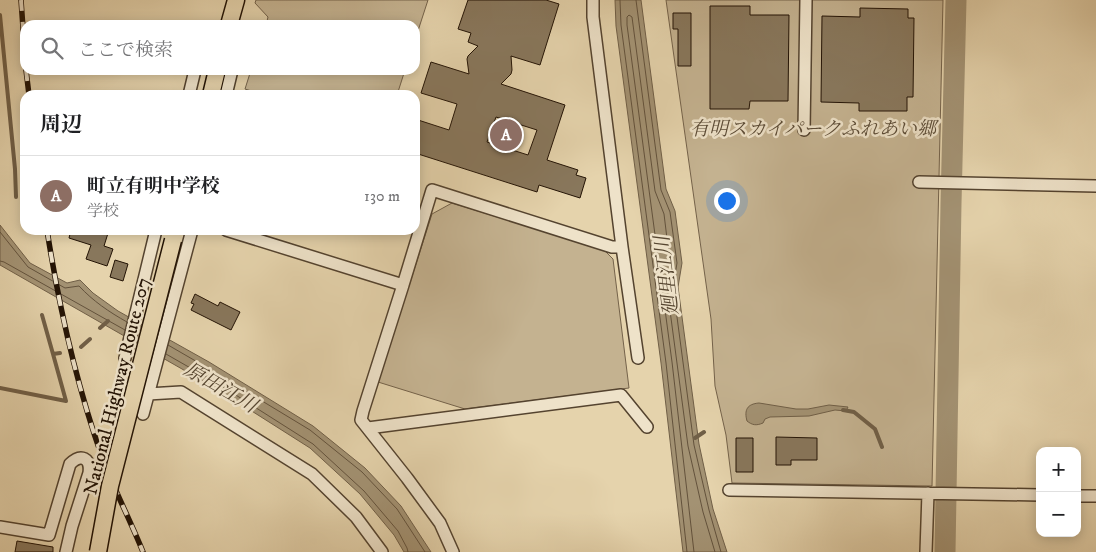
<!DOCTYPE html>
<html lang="ja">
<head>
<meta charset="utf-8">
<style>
	body { margin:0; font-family:"IM FELL DW Pica","Noto Serif JP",serif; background:#f2f2f2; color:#202124 }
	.controls { position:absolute; right:15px; bottom:15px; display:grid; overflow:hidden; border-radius:10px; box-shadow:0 2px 12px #0003 }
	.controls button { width:45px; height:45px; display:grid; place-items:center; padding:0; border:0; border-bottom:1px solid #e0e0e0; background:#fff; color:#202124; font:25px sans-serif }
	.you { position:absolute; left:726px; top:200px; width:18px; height:18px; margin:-12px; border:4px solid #fff; border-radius:50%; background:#1a73e8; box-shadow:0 0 0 8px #1a73e833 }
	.badge { display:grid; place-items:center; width:32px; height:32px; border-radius:50%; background:#d93025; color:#fff; font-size:16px; font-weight:700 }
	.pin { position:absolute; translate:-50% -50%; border:2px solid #fff; box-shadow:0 1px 5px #0006 }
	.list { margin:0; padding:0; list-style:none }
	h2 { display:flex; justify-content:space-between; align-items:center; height:65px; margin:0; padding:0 20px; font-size:21px }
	h2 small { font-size:16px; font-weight:400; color:#757577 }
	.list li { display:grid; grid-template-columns:32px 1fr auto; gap:15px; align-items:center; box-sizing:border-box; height:80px; padding:0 20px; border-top:1px solid #e0e0e0 }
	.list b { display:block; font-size:19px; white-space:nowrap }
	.list p { margin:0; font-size:16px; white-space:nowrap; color:#757577 }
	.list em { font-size:16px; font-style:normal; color:#757577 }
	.icon { flex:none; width:28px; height:28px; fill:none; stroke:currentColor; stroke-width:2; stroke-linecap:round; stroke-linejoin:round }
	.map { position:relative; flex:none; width:1096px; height:552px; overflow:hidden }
	.search { position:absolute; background:#fff; box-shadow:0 2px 12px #0003; left:20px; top:20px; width:400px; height:55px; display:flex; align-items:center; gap:12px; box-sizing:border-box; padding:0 18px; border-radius:15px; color:#757577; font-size:19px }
	.panel { position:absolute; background:#fff; box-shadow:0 2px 12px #0003; left:20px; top:90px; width:400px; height:145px; border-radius:15px }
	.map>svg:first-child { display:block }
	.green { fill:#c4b290; stroke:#74624a }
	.water { fill:#a39273; stroke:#705f47 }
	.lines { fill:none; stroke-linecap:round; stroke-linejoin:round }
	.shore { stroke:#63523c; stroke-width:1 }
	.stream { stroke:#705f47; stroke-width:4 }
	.river { stroke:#a39273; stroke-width:21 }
	.building { fill:#88775c; stroke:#231305; fill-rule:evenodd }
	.minor-casing { stroke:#54432f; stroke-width:14 }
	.highway-casing { stroke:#231305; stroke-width:19 }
	.minor { stroke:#eee2c9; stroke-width:11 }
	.highway { stroke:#e5d3ac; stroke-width:16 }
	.rail-casing { stroke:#231305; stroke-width:5.5 }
	.rail { stroke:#eee2c9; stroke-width:4; stroke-dasharray:11; stroke-linecap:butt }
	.highway-bridge-casing { stroke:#231305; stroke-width:19; stroke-linecap:butt }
	.highway-bridge { stroke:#e5d3ac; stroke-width:16 }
	.labels { text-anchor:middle; stroke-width:5; stroke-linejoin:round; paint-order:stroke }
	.park-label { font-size:19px; font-style:italic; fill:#5b4b36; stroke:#eee2c9 }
	.street-label { font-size:19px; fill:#231305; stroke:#eee2c9 }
	.water-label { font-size:20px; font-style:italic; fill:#564631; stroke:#eee2c9 }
</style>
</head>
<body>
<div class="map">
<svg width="1096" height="552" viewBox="0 0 1096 552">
	<rect width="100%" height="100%" fill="#e5d3ac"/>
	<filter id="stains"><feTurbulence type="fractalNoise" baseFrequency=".004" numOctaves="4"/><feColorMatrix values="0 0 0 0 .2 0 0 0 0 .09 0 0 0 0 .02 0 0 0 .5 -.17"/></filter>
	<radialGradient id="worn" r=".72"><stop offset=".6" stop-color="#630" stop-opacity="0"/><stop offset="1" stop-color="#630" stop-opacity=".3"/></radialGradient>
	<path class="green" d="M256,0H428L415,40V25H266L268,17L255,3Z
		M666,0H943L932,486L732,483L726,435L715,386L711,319Z
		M251,70H405L397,95H264L245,89Z
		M452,203L604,250L613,259L629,388L465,409L378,382L432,214Z"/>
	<path class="water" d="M615,0H641L666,189L675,211L682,263L678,287L699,444L713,509L727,552H683L661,363L616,26Z
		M0,225L30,263L67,283L80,280L93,293L118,311L209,362L313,426L365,468L401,506L431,552H404L394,535L360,494L310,448L217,389L0,265Z
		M759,403L796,409H808L829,405L848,407L846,411L835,410L809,416L770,417L765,419L763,423C756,426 752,425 747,421C744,410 747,404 759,403Z"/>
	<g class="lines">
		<path class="shore" d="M620,0L621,25L666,363L687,552
			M636,0L661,190L670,212L677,263L673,287L694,445L709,510L721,552
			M0,232L28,267L65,288L79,286C93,301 109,312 127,322
			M0,261L4,262L125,330
			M168,345L206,367L310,430L362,472L397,509L425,552
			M166,354L220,385L313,444L364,491L398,531L407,548L408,552
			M694,552L672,362L627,25V17L629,15L632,17L655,191L664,214L670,263L667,288L688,446L703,512L715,552"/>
		<path class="stream" d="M0,15L15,169L16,197
			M42,315L53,354
			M100,328L108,321
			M81,347L90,339
			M0,388L66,401L53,354L60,353
			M843,410L854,412L875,429L882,447
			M695,438L704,432"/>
		<path class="river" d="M945,552L951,203L956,0"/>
	</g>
	<path class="building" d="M468,0H546L559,4L540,65L511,56L512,70L511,74L501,84L565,105L547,160L578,170L576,175L586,178L580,198L539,185L537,192L415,153V119L449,130L457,104L421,93L431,62L469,74L467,59L468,56L478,46L468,42L471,33L458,29ZM496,117L537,130L528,155L487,142Z
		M710,6H750V15H789L788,101H750L749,109H710Z
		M860,8L908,9V18H914L913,97H907V111H859V103L821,102L822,16L860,17Z
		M673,13H691V66H678V29H673Z
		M71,230H109L104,246L113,249L107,266L86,259L91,245L69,238Z
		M115,260L128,264L123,281L110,277Z
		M195,294L218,306L220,302L240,312L231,330L191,310L194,304L191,303Z
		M776,437L817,438V460H791V465H776Z
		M736,438H753V472H736Z
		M17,541L53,547V552H15Z"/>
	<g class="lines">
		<g class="minor-casing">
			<path id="minor" d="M593,0V17L622,247L638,358
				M189,95L195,70
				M226,95L232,70
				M804,130L806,0
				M919,182L1096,186
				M226,230L403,285L363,411L361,420L407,478L440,523L453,552
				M403,285L432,190L612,247H622
				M125,358L156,230
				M148,394L181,392L312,474L356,517L382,552
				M143,414L192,230
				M368,428L621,395L647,427
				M729,490L1040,495
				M1077,496H1096
				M0,527L49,535L70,464C81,453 91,458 89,473L72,526L66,552
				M926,552L928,493"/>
		</g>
		<g class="highway-casing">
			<path id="highway" d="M229,25L236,0
				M211,95L217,70"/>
		</g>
		<use href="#minor" class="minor"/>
		<use href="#highway" class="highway"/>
		<g class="rail-casing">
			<path id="rail" d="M21,0L25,56
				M26,70L29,95
				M47,230C59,307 76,383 102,457C114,489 130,520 143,552"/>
		</g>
		<use href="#rail" class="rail"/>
		<g class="highway-bridge-casing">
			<path id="highway-bridge" d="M98,552L110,486L173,240"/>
		</g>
		<use href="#highway-bridge" class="highway-bridge"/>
	</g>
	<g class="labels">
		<g class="park-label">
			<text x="813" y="135">有明スカイパークふれあい郷</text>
		</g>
		<g class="street-label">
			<text transform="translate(116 386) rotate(-76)" y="7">National Highway Route 207</text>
		</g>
		<g class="water-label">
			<text transform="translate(666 276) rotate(-97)" y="7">廻里江川</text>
			<text transform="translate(221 387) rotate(30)" y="7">原田江川</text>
		</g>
	</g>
	<rect width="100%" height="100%" filter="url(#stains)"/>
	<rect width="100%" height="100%" fill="url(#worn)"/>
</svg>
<div class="controls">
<button>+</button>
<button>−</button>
</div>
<div class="you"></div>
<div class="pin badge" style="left:506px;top:135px;background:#8d6e63">A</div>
<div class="search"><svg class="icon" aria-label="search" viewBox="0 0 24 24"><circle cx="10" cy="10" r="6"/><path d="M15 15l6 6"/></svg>ここで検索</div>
<section class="panel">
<h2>周辺<small></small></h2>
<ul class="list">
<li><span class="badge" style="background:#8d6e63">A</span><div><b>町立有明中学校</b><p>学校</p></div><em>130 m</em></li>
</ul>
</section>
</div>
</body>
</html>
